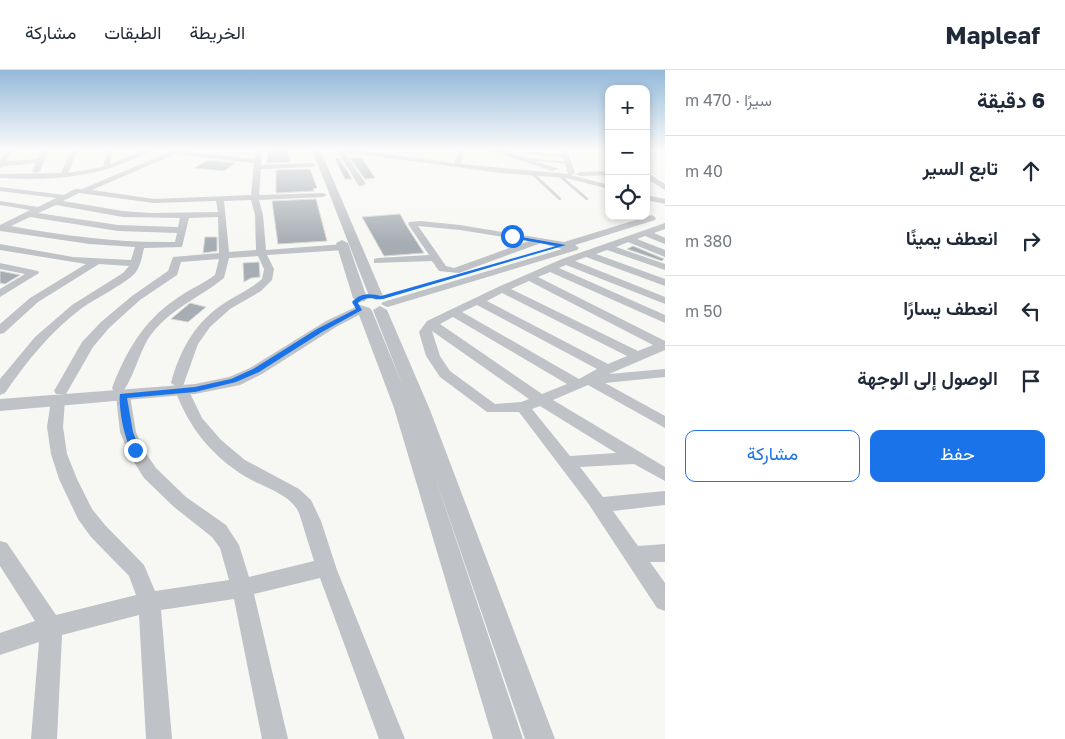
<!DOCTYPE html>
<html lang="ar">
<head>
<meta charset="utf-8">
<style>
	body { margin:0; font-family:"Golos Text",Vazirmatn,sans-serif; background:#f2f2f3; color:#1f2937; direction:rtl }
	.controls { position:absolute; right:15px; top:15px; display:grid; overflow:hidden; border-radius:10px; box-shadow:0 2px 8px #0003 }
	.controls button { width:45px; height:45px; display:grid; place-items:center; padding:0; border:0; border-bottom:1px solid #e0e1e3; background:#fff; color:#1f2937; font:25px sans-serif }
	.stop { position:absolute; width:15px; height:15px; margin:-11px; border:4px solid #1a73e8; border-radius:50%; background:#fff }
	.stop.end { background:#1a73e8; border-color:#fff; box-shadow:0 1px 5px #0008 }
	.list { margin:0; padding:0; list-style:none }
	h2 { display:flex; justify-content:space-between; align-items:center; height:65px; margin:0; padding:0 20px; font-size:21px }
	h2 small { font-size:16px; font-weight:400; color:#747a83 }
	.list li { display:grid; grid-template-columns:32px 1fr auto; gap:15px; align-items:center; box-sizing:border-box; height:70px; padding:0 20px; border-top:1px solid #e0e1e3 }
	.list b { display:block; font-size:19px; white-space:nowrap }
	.list em { font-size:16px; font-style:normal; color:#747a83 }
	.actions { display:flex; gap:10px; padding:15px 20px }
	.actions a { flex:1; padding:11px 0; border:1px solid #1a73e8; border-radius:10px; text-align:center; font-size:18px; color:#1a73e8 }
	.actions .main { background:#1a73e8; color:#fff }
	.icon { flex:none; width:28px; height:28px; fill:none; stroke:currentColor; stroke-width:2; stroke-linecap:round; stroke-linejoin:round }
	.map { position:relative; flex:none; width:665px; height:669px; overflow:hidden; direction:ltr }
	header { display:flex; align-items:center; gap:30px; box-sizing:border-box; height:70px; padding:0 25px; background:#fff; border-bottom:1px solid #e0e1e3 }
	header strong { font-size:24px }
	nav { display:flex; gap:28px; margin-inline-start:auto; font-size:18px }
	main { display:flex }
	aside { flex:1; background:#fff }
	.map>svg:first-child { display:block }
	.building { fill:#a6adb3; stroke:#d8d8d7 }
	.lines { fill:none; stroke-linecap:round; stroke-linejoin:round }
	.service { fill:#bfc2c6; fill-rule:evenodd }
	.minor { fill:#bfc2c6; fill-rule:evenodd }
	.tertiary { fill:#bfc2c6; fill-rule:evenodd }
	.route { fill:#1a73e8 }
</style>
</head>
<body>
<header>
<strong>Mapleaf</strong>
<nav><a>الخريطة</a><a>الطبقات</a><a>مشاركة</a></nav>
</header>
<main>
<aside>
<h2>6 دقيقة<small>سيرًا · 470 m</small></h2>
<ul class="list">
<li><svg class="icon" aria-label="ahead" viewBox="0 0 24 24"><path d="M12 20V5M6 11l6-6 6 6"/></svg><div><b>تابع السير</b></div><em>40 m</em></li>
<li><svg class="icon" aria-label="right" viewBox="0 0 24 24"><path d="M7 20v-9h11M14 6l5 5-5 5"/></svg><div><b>انعطف يمينًا</b></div><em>380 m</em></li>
<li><svg class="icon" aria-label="left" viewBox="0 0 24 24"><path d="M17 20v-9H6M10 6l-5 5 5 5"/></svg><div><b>انعطف يسارًا</b></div><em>50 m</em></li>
<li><svg class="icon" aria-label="arrive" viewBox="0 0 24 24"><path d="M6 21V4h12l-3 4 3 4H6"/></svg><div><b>الوصول إلى الوجهة</b></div></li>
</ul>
<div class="actions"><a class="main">حفظ</a><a>مشاركة</a></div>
</aside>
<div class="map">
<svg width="665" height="669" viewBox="0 0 665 669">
	<rect width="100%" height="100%" fill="#f7f7f4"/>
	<path class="building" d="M268,79H286L290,92L267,93Z
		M339,88L352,109H345L335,89Z
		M350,88H362L375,108L365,109Z
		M208,90L235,93L224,101L194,98Z
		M310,99L317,118L313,119L314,121L276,123V100Z
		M316,129L327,171L278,174L272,131Z
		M400,144L406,155L424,183L384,186L362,147Z
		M205,167H217V181L203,183Z
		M633,176L664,189L662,191L627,179Z
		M259,192L260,207L251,208L244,212L243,193Z
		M0,201L20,205L5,214L0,213Z
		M190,233L206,237L188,252L171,249Z"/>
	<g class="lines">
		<path class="service" d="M527,82L566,85L568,86L566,87L526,84Z
			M526,88L568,92L570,93L568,94L527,90Z
			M532,103H534L561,128V130H559L532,105Z
			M559,105H561L588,128V130H586L559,107Z"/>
		<path class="minor" d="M8,79H14L6,91L38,89L43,79H49L40,101L36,103L32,101L36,93L4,96L0,98V91Z
			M72,79H78L68,103L103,97L107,79H113L110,94L147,79H155C149,83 141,86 134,89C92,108 46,111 0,108V104L61,103Z
			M256,79H262L261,95L312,93L315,95L312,97L261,99L259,125L323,123L327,125L323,127L259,130L263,145L266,180L344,174L349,177L344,180L267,185L274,199L272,210L261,221L230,239L210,257L198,274L183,316L187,317L202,348L221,370L245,390L299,419L311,430L321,451L337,500L405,669H379L320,508L254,524L288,669H262L234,529L161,540L172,669H146L139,545L62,565L57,669H31L39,572L0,585V563L35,551L0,496V471L7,473L56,545L136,525L129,506L91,467L78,449L59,409L51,384L47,357L51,330L53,327H63L65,330L63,357L67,384L77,409L92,439L105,455L144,495L155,521L229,510L220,478L212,467L174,437L144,408L129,384L120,362L116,326L119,322L114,321L112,318C126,282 143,251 176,229C188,220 203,214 215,205L219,189L181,192L177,205L140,230L109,258L93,277L66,324H56L54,321L82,272L101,252L132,226L168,201L173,187L219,183L218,147L189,148L182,177L144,178C142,186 141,195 136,202C130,211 93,230 82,238C51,261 27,291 5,323L0,325V309L35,267L72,235L123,203L129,196L99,194L38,232L4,263L0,264V254L30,228L86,194L0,180V174L73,187L131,190L135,177L90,174L0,161V155L30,140L0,135V131L38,137L56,128L0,121V117L64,125L75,119H82L174,80L255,89ZM175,84L254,93L251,125L154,129L92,120ZM79,123L154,133L216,131L218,142L151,143L123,141L63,131ZM251,130L255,145L256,180L229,182L224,131ZM56,135L123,147L180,148L178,157L118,155L38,143ZM30,147L118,161L177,163L175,172C120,173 66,166 11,156ZM258,186L264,199L262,209C251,219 238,224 226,232C196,251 180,279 171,313L177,317L175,320C189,358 212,386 246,407C263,417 291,424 299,443L314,491L249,507L239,475L226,455L186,427L156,398L143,379L136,362L130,326L128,323L123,321C131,313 140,282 148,269C167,240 198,229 224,208L229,188Z
			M330,79H347L454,93L460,79H466L460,94L568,104L561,79H567L575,103L571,105L609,115V119L566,108L501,103L344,82L366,114L362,116H359L337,81Z
			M488,79H498L559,99L552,101Z
			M602,79H608L609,89L607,88Z
			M661,79H665V82Z
			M609,101V105L580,106L576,104L580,102Z
			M646,102L665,114V120L646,108Z
			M646,125L665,129V134L646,130Z
			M652,145L656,148L655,150L575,175L579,178L577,180L391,236L387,237L381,234L383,232L562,179L541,173L459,203L439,201L432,191L374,193V189L378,188L429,185L408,154L409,152L421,151L460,155L564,172ZM418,156L460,160L529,171L454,198L446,196Z
			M665,153V159L654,163L665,168V174L645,166L637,169L665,180V187L628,172L616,177L665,194V200L607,180L596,184L665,209V216L586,187L575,191L665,227V234L566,195L559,198L665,245V253L550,202L538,207L665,271V280L609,304L665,299V307L605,313L665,346V358L588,315L553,330L665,397V411L634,394L580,397L603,427L665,421V435L613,441L638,476L665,474V492H650L665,513V541L657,538L588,433L519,342H487L440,307L426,286L419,262L427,251L498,217L562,189ZM529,211L653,275L638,281L511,219ZM502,223L627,286L608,294L487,231ZM477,235L597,299L579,309L462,242ZM453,247L567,314L542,324L440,254ZM432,261L529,329L521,332L495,334L450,301L440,286ZM540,336L616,383L570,386L532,339Z
			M0,193L38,201L39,203L0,227V219L25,204L0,199Z"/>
		<path class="tertiary" d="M312,79H320L383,226L381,229L376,230L369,226Z
			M342,170L348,173L367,228L365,231L360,232L353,228L336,173Z
			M360,235L370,238L372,241L403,316L373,240L380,236L387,240L430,340L555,669H525L434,404L523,669H493L394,338L359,245L336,257L262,304L240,315L195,324L0,341V329L195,314L229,307L250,298L326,251Z"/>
	</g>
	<linearGradient id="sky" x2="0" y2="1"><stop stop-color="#94b9da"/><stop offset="0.46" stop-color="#fbfbfa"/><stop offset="1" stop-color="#fbfbfa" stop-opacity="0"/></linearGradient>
	<rect width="665" height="173" fill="url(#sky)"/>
	<path class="route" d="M510,165L566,175L383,229C374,230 366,225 358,233L362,240L322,262L259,302L236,312L195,322L127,328L133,362L140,380L135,383C125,378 118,335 120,324L195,317L231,309L253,299L317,259L356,239L352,232C360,223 369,223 381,226L556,176L512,168Z"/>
</svg>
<div class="controls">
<button>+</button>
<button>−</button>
<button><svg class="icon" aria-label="locate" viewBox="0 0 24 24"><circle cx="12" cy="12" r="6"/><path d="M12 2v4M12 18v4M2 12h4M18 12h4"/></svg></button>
</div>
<div class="stop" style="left:512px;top:166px"></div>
<div class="stop end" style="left:135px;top:380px"></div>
</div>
</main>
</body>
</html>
